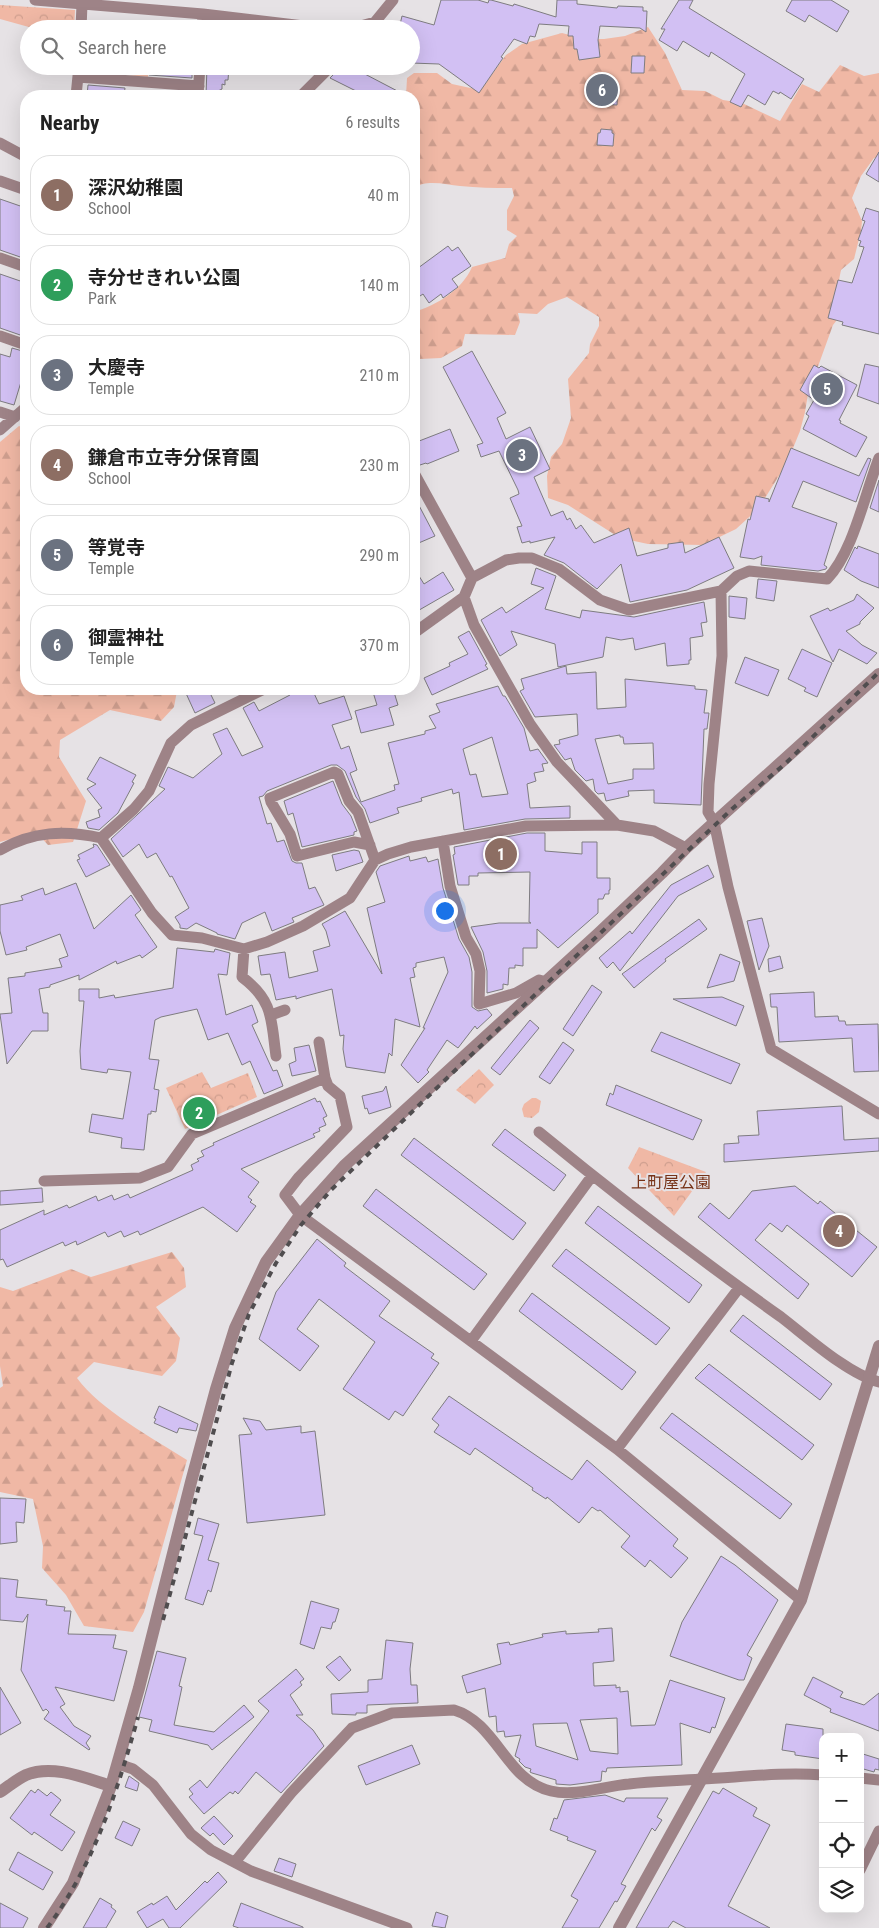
<!DOCTYPE html>
<html lang="en">
<head>
<meta charset="utf-8">
<style>
	body { margin:0; font-family:"Roboto Condensed","Noto Sans JP",sans-serif; background:#f2f2f2; color:#222 }
	.controls { position:absolute; right:15px; bottom:15px; display:grid; overflow:hidden; border-radius:10px; box-shadow:0 5px 20px #0002 }
	.controls button { width:45px; height:45px; display:grid; place-items:center; padding:0; border:0; border-bottom:1px solid #e0e0e0; background:#fff; color:#222; font:25px sans-serif }
	.you { position:absolute; left:444px; top:910px; width:18px; height:18px; margin:-12px; border:4px solid #fff; border-radius:50%; background:#1a73e8; box-shadow:0 0 0 8px #1a73e833 }
	.badge { display:grid; place-items:center; width:32px; height:32px; border-radius:50%; background:#228f6f; color:#fff; font-size:16px; font-weight:700 }
	.pin { position:absolute; translate:-50% -50%; border:2px solid #fff; box-shadow:0 1px 5px #0006 }
	.list { margin:0; padding:0; list-style:none }
	h2 { display:flex; justify-content:space-between; align-items:center; height:65px; margin:0; padding:0 20px; font-size:21px }
	h2 small { font-size:16px; font-weight:400; color:#767676 }
	.list li { display:grid; grid-template-columns:32px 1fr auto; gap:15px; align-items:center; box-sizing:border-box; height:80px; margin:0 10px 10px; padding:0 10px; border:1px solid #e0e0e0; border-radius:20px }
	.list b { display:block; font-size:19px; white-space:nowrap }
	.list p { margin:0; font-size:16px; white-space:nowrap; color:#767676 }
	.list em { font-size:16px; font-style:normal; color:#767676 }
	.icon { flex:none; width:28px; height:28px; fill:none; stroke:currentColor; stroke-width:2; stroke-linecap:round; stroke-linejoin:round }
	.map { position:relative; flex:none; width:879px; height:1928px; overflow:hidden }
	.search { position:absolute; background:#fff; box-shadow:0 5px 20px #0002; left:20px; top:20px; width:400px; height:55px; display:flex; align-items:center; gap:12px; box-sizing:border-box; padding:0 18px; border-radius:28px; color:#767676; font-size:19px }
	.panel { position:absolute; background:#fff; box-shadow:0 5px 20px #0002; left:20px; top:90px; width:400px; height:605px; border-radius:20px }
	.map>svg:first-child { display:block }
	.grass { fill:url(#grass-tufts) }
	.forest { fill:url(#forest-firs) }
	.park { fill:url(#park-crowns) }
	.building { fill:#d2c0f3; stroke:#7e7c80; fill-rule:evenodd }
	.lines { fill:none; stroke-linecap:round; stroke-linejoin:round }
	.minor { stroke:#9e8387; stroke-width:11 }
	.tertiary { stroke:#9e8387; stroke-width:12 }
	.rail { stroke:#504d4f; stroke-width:4; stroke-dasharray:6 6; stroke-linecap:butt }
	.labels { text-anchor:middle; stroke-width:4; stroke-linejoin:round; paint-order:stroke }
	.park-label { font-size:16px; fill:#773318; stroke:#e6e2e5 }
</style>
</head>
<body>
<div class="map">
<svg width="879" height="1928" viewBox="0 0 879 1928">
	<defs>
		<pattern id="grass-tufts" width="24" height="20" patternUnits="userSpaceOnUse" patternTransform="scale(1.25)"><rect width="24" height="20" fill="#f0b8a5"/><path d="M3 7l-1-3M5 7V3M7 7l1-3M15 17l-1-3M17 17v-4M19 17l1-3" fill="none" stroke="#ce9e8e"/></pattern>
		<pattern id="forest-firs" width="22" height="20" patternUnits="userSpaceOnUse" patternTransform="scale(1.25)"><rect width="22" height="20" fill="#f0b8a5"/><path d="M5 1l3.5 6h-7zM16 11l3.5 6h-7z" fill="#ce9e8e"/></pattern>
		<pattern id="park-crowns" width="20" height="18" patternUnits="userSpaceOnUse" patternTransform="scale(1.25)"><rect width="20" height="18" fill="#f0b8a5"/><path d="M2 6a3 3 0 1 1 6 0M12 15a3 3 0 1 1 6 0" fill="none" stroke="#ce9e8e"/></pattern>
	</defs>
	<rect width="100%" height="100%" fill="#e6e2e5"/>
	<path class="grass" d="M532,1098H536L541,1101L539,1112L532,1118L524,1117L522,1109L524,1104Z"/>
	<path class="forest" d="M648,27L665,53L682,90L705,91L723,100L742,103L780,121L802,84L819,92L840,65L864,76L879,73V157L874,158L861,176L852,198L862,221L861,231L854,259L841,270L839,280L847,293L844,311L833,325L808,394L805,412L800,431L787,463L758,509L736,529L703,545L648,544L620,538L568,505L548,498L547,476L551,457L562,444L571,418L568,379L589,353L590,344L599,326V317L567,297L548,304L537,314L518,313L520,322L515,335L465,334L462,346L441,358L420,359L414,343V312C437,305 462,290 472,267L505,258L509,244L517,236L507,230V210L514,196L512,188C495,188 478,188 460,186C446,185 427,179 414,188V96H406L407,78L414,73H437L452,84L475,89L485,84L506,55L522,44L562,33L585,39H604L625,36Z
		M19,426L26,429V689H175L177,691L174,707L161,721L110,710L60,740L59,757L86,801L73,842L48,845L36,832L0,842V442Z
		M172,1252L184,1268L186,1287L156,1307L180,1338L176,1361L162,1376L94,1362L77,1378C99,1409 154,1439 187,1460L144,1612L133,1632L84,1626L66,1595L42,1568L43,1546L33,1499L0,1492V1388L3,1386L0,1366V1287L13,1291L71,1269L91,1277Z"/>
	<path class="park" d="M0,5L75,10L74,29H36L0,19Z
		M128,66H149L148,77L127,75Z
		M479,1069L494,1085L475,1104L456,1090Z
		M202,1072L211,1088L248,1073L257,1097L185,1129L166,1088Z
		M639,1147L706,1172L674,1216L628,1168Z"/>
	<path class="building" d="M441,0H478L488,3L489,0H491L513,6L514,4L556,17L557,0H577V4L617,8L618,6L643,7V11H647L646,32L640,28L600,26L598,40L600,57L579,60L577,49H574L573,36H568L569,26L539,24L535,37L530,36L527,44L514,39L501,57L503,58L479,93L439,64L411,63V29H399L402,16L434,25Z
		M679,0H693L689,8L804,79L791,99L780,92L779,94L773,91L765,105L748,95L741,107L730,102L745,74L711,52L709,57L683,41L677,51L659,40L665,29H661Z
		M792,0H831L849,11L837,32L809,15L805,22L786,11Z
		M632,56H645L644,73H631Z
		M90,66H126V73L90,70Z
		M149,66H192V78L149,75Z
		M207,66L229,67L228,80H225V85L222,84V89L218,91V96H206Z
		M342,66H364L361,72L407,96H366L330,78Z
		M603,83L618,84L617,105L595,104L596,85H602Z
		M88,85L125,88L124,96H87Z
		M171,91L191,93V96H170Z
		M601,129L612,130V133L614,134L613,146L597,145L598,133H600Z
		M879,152V182L866,174Z
		M0,199L26,208V259L0,250Z
		M866,208L879,212V334L842,325L843,322L828,318L838,280L852,283L864,247L859,246L861,241L858,240L865,221L862,220Z
		M448,246L452,251L458,247L471,266L452,279L458,287L443,298L441,294L429,303L423,294L414,300V271Z
		M0,274L26,283V337L0,328Z
		M12,348L26,352V383L21,382L14,405L0,401V354L10,357Z
		M472,351L506,413L497,418L506,439L530,427L550,469L534,477L551,516L563,511L567,520L570,518L576,529L581,525L594,543L629,528L637,556L668,548V544L683,542L685,553L719,537L734,568L687,590L630,602L621,564L597,589L564,563L544,555L555,537L530,543V541L522,543L517,527L522,526L510,498L519,494L518,490L499,451L481,457L477,445L483,443L443,367Z
		M865,364L879,367V404L857,396Z
		M814,365L819,368L821,366L857,385L839,420L841,421L840,423L867,437L856,457L803,429L809,416L806,414L814,400L800,390Z
		M450,429L459,451L427,464L426,463L417,466H414V443Z
		M791,448L859,476L868,458L871,459L856,502L803,481L792,507L837,523L824,565L827,567L826,569L818,571L761,565L762,556L754,559L740,557L748,519L750,520L756,496L769,499V502Z
		M879,480V512L870,508Z
		M414,496L435,536L414,545Z
		M858,546L879,554V588L861,581L844,570L855,547L857,549Z
		M414,568L424,584L443,572L454,590L414,613Z
		M536,568L556,576L545,609L580,618L582,610L634,617L704,602L707,622L701,623L703,636L690,638L691,660H689V664L667,666L665,643L635,650L633,638L621,640L606,637L603,657L558,667L555,644L511,631L517,645L500,656L481,620L502,607L506,613L544,588L531,584Z
		M758,579L777,581L774,601L756,598Z
		M857,594L874,608L860,622V624L846,631L862,645L877,653L867,664L839,649L833,662L810,616L828,608L830,611L854,600Z
		M729,596L747,598L745,619L729,617Z
		M469,631L487,664L485,665L488,669L432,695L424,678L450,666L449,663L468,654L458,637Z
		M802,649L832,663L817,697L804,691L806,688L788,679Z
		M745,657L779,670L768,696L735,683Z
		M566,666L567,674L596,672L597,709L626,707L625,679L695,686V689L707,690L704,713H709L707,729H704L701,805L654,803V790L628,791L629,796L606,801L604,793L598,794L595,791L593,779L586,781L575,770L571,758L565,760L554,745L560,744L559,740L578,735L577,714L535,717L520,691L524,689L521,679ZM620,735V737H623L624,744L653,743L654,769H633V779L608,784L595,739Z
		M498,686L503,696H505L524,728L530,751L538,749L548,763L542,764L544,771L534,773L536,781L527,784L530,808L570,806V818L525,819L464,830L459,792L453,794L452,789L421,798L422,801L397,808L399,813L370,823L365,809L356,797L345,771L337,765H331L267,791L263,796L259,797L267,824L271,823L277,842L284,840L292,861L296,863H302L309,889L315,887L324,905L292,918L294,922L272,931L265,912L242,923L235,939L217,934V933L196,923L187,929L180,928V925L175,917L189,908L172,876L170,877L156,853L147,858L139,844L123,857L111,839L165,789L159,786L168,767L193,778L222,754L213,734L227,728L242,756L263,747L243,708L254,702L259,711L290,695L287,689H312L319,704L344,696L352,719L332,725L341,749L349,746L357,770L350,773L361,802L395,790L394,785L399,784L388,743L425,734V731L436,728L429,716L440,712L436,704ZM492,737L508,794L482,797L476,774L470,775L463,749Z
		M184,689H208L215,703L195,713Z
		M372,689H393L398,705L389,708L394,725L361,733L355,711L377,705Z
		M100,757L136,775L132,782L134,783L118,813L99,830L88,828L86,822L100,817L98,810L102,808L87,789L96,784L87,779Z
		M333,781L342,804L351,816L357,831L354,832V835L302,847L293,813L288,815L284,801Z
		M527,833H545V851L582,854V842H597V878H610V890H609V894H605L603,899H598V913L558,948L537,929V948H523V966L515,965V968H509L508,985L503,984V989L487,993V971L483,952L471,927L499,923H531L529,922L530,872L478,873V876H469V885H458L453,855L455,854L454,847Z
		M93,844L97,845L110,865L86,877L77,860L80,859L78,855L94,847Z
		M354,850L359,851L363,862L336,871L332,855Z
		M409,856L410,861L426,857L428,862L438,859L443,888L459,939L469,957L472,972V1007L478,1011L487,1009L492,1015L477,1029L475,1026L458,1048L447,1040L427,1070L429,1072L418,1083L401,1065L425,1028H423L448,972L444,957L416,963V967L413,968L415,977L410,978L420,1027L395,1019L392,1056L389,1053L385,1073L346,1067L343,1049L344,1035L340,1036L332,989L302,997L296,999V996L276,1000L270,974L261,975L258,956L285,952L289,978L318,971L313,951L330,946L326,931L322,924L345,911L382,974L367,908L385,902L376,872L380,866Z
		M708,865L714,877L678,896L620,971L613,962L607,968L599,958L630,931L632,934L671,885Z
		M76,883L94,929L131,895L141,910L135,915L157,947L142,958L140,955L117,964L116,961L79,980V975L50,985V987L39,989L43,1013H48V1031H32L7,1064L0,1014L12,1013L8,978L25,976V973L62,967L59,959L68,956L60,934L26,947L27,950L6,955L0,931V905L23,900L21,896L43,888L45,895Z
		M762,918L769,946L759,970L747,921Z
		M699,919L707,929L665,959L666,961L634,988L622,974Z
		M177,948L214,952L215,949L230,953L227,975L218,974L226,1015L252,1005L258,1022L252,1025L273,1071L277,1070L283,1086L264,1094L250,1061L242,1065L228,1033L208,1040L197,1009L161,1017L155,1020L149,1059L159,1060L154,1089L159,1090L156,1112L151,1111V1114H148L144,1150L121,1148L122,1138L89,1132L92,1114L123,1119L131,1072L108,1069L107,1073L81,1069L80,1051L84,1001H79V989H99V998L114,995L115,998L173,988Z
		M720,954L740,962L734,981L707,988Z
		M780,956L783,968L769,972L768,959Z
		M592,985L602,992L573,1036L563,1029Z
		M814,992L815,1017L838,1016L839,1021H845L846,1025L878,1024L879,1071L854,1072L852,1038L779,1042L777,1007H771L770,994Z
		M722,997L744,1006L736,1026L673,999Z
		M530,1020L539,1028L500,1075L491,1068Z
		M661,1032L740,1064L731,1084L651,1051Z
		M563,1042L574,1050L550,1084L539,1077Z
		M309,1045L316,1071L292,1076L289,1064L296,1061L294,1048Z
		M616,1085L702,1120L693,1140L606,1105L610,1093L613,1095Z
		M386,1086L391,1107L369,1114L367,1108L365,1109L362,1096L383,1091Z
		M315,1098L317,1102L320,1101L327,1116L323,1118L326,1125L319,1128L320,1131L313,1134L315,1137L241,1169L259,1182L248,1197L252,1200L250,1202L256,1206L237,1232L203,1207L140,1235L138,1231L124,1237L121,1231L108,1237L105,1232L77,1245L76,1241L65,1246L63,1242L7,1267L3,1259L0,1260V1230L44,1210V1215L67,1205L69,1208L96,1196L98,1201L112,1195L114,1200L128,1194L130,1198L193,1170L191,1165L199,1161L197,1159L204,1156L201,1151L214,1145L213,1143Z
		M842,1106L844,1140L879,1138V1151L724,1162V1144L739,1143L738,1136L759,1135L757,1111Z
		M505,1129L566,1175L554,1191L492,1145Z
		M414,1138L526,1223L513,1240L401,1155Z
		M795,1186L818,1204L820,1201L877,1247L852,1277L787,1225L782,1232L770,1223L755,1240L809,1284L798,1299L698,1217L710,1203L729,1219L752,1191Z
		M42,1188L43,1202L0,1205V1191Z
		M376,1189L487,1274L474,1290L363,1206Z
		M598,1206L702,1285L689,1303L585,1223Z
		M317,1239L346,1263L344,1266L390,1301L379,1316L434,1354L431,1358L439,1363L403,1416L395,1411L389,1420L343,1389L375,1342L319,1299L297,1329L319,1346L300,1371L259,1339L276,1292Z
		M566,1249L670,1328L656,1345L552,1266Z
		M532,1293L636,1372L622,1390L519,1311Z
		M743,1315L832,1384L820,1400L730,1331Z
		M709,1364L814,1445L802,1460L695,1378Z
		M449,1396L572,1480L587,1460L678,1539L673,1546L688,1558L671,1578L650,1560L645,1567L621,1547L630,1536L600,1510L598,1511L592,1507L579,1523L547,1497L546,1499L532,1490L533,1488L475,1448L470,1455L434,1432L439,1425L432,1419Z
		M159,1406L198,1424L196,1431L179,1428L177,1433L154,1423L156,1419L154,1418Z
		M672,1413L792,1504L780,1519L660,1428Z
		M243,1418L260,1421L266,1430L301,1426V1433L315,1431L325,1515L247,1523L239,1435L252,1434Z
		M0,1498L26,1499L24,1523L16,1522L17,1542L0,1544Z
		M198,1518L219,1524L208,1560L219,1563L211,1592L208,1590L203,1605L185,1599L203,1536L194,1534Z
		M721,1556L735,1565L778,1600L747,1655L752,1658L744,1680H739L670,1656L682,1622Z
		M0,1578L18,1580L16,1597L47,1600L46,1605L65,1607L64,1611H71L68,1634L116,1635L113,1648L127,1651L114,1701L55,1687L65,1704L60,1707L74,1726L91,1736L86,1743L90,1749L89,1750L44,1719L49,1712L46,1709L43,1711L21,1670L28,1614L23,1622L0,1620Z
		M311,1601L339,1609L335,1622H333L331,1629L321,1627L314,1649L300,1644Z
		M612,1628L614,1661L593,1663L594,1686L616,1685V1688L620,1687V1692L628,1691L631,1726L655,1725L670,1680L725,1698L715,1728L712,1727L710,1733L680,1723L682,1765L607,1768L606,1772L602,1771L601,1781L570,1785L556,1784V1780L532,1773L530,1772L531,1769L525,1767L519,1761L520,1759L515,1756L521,1735L505,1737L504,1731L497,1732L496,1716L489,1717L485,1688L467,1693L462,1676L501,1664L497,1644L509,1642L510,1645L543,1637L542,1634L566,1631V1634L599,1632L598,1629ZM617,1718L618,1754L590,1751L580,1720ZM567,1723L578,1760L536,1746L533,1724Z
		M386,1640L413,1643L410,1669L411,1685H417L418,1703L367,1705V1713H356V1715L332,1714L331,1694L368,1692V1680L382,1679Z
		M157,1651L186,1658L179,1686L182,1687L174,1725L214,1732L244,1705L254,1717L212,1750L208,1745L149,1731L152,1720L139,1717Z
		M340,1656L351,1670L339,1681L326,1667Z
		M296,1669L304,1679L300,1682L302,1685L290,1695L303,1715H296L313,1730L324,1746L281,1793L256,1772L238,1794L235,1791L233,1794L230,1792L204,1814L189,1797L193,1794L189,1789L200,1780L207,1788L269,1711L258,1701Z
		M813,1677L843,1692L840,1697L864,1705L879,1693V1731L830,1712L831,1709L804,1695Z
		M0,1687L21,1723L0,1735Z
		M786,1724L823,1729V1759L795,1755V1752L782,1750Z
		M412,1745L420,1764L366,1785L358,1766Z
		M863,1754L879,1759V1770L875,1769L874,1772L860,1768Z
		M129,1776L139,1783L137,1791L125,1787Z
		M723,1788L757,1808L753,1816L770,1825L728,1906L770,1928H686L673,1921L668,1928H636L713,1791L719,1794Z
		M38,1789L47,1796L51,1792L61,1800L50,1815L75,1832L62,1851L34,1832L32,1835L10,1818L31,1790L35,1793Z
		M605,1795L624,1802L626,1798H668L657,1817L662,1820L655,1831L652,1828L621,1884L626,1886L617,1902L615,1901L599,1928H562L578,1900L571,1896L596,1851L567,1840L568,1837L550,1830L554,1818L557,1819L564,1800Z
		M214,1816L233,1836L224,1845L213,1833L210,1836L201,1828Z
		M123,1821L140,1829L132,1846L115,1838Z
		M18,1852L53,1872L43,1890L9,1870Z
		M279,1858L296,1864L292,1877L274,1871Z
		M218,1872L227,1882L180,1928H169L163,1919L147,1928L137,1912L152,1903L153,1905L167,1896L176,1910L205,1881L207,1883Z
		M100,1898L112,1905L111,1907L116,1911L106,1928H83Z
		M0,1903L28,1918L23,1928H0Z
		M241,1903L303,1927V1928H239L233,1926Z
		M436,1912L448,1916L445,1928L432,1926Z"/>
	<g class="lines">
		<path class="minor" d="M35,0L203,14L329,29
			M81,29L82,4
			M202,29L203,14
			M350,29L375,22L393,0
			M78,77L199,86
			M76,96L79,66
			M198,96L200,66
			M301,96L331,66
			M0,143L26,157
			M0,181L26,190
			M0,258L26,267
			M0,336L26,345
			M0,412L15,417
			M0,430L26,407
			M414,473L472,578
			M721,591L722,656L709,784L708,812L714,822L728,887L771,1049L879,1114
			M464,597L474,625L530,724L557,762L617,825
			M414,633L464,597L472,578L506,560L519,558H532L559,569L600,600L629,610L721,591L737,576L749,571L827,579C853,553 865,493 879,458
			M101,838L134,809L149,791L171,743L191,725L264,689
			M443,841L450,886L466,937L476,954L480,971L479,1004L516,993L539,980L546,982
			M370,845L354,842L297,856L290,834L271,802L270,798L334,772L338,774L349,801L358,812L375,860
			M0,850C33,831 65,830 101,838L152,913L172,935L202,938L244,949L267,942L303,926L350,898L375,860L388,854L411,847L526,826L617,825L654,831L686,848
			M244,949L242,977C274,1001 271,1020 276,1056
			M271,1015L285,1010
			M319,1042L325,1078
			M539,1132C617,1196 698,1258 781,1317C807,1337 848,1374 879,1382
			M44,1181L140,1178L168,1167L192,1134L325,1078L328,1086L340,1096L347,1127L299,1177L285,1195L300,1215L617,1449L801,1600
			M471,1341L592,1176
			M617,1449L739,1288
			M118,1764L133,1769L153,1785L191,1834L211,1850L251,1871L407,1928
			M860,1778L879,1780
			M235,1862L291,1793L352,1728L392,1713L454,1710C497,1723 506,1781 551,1791C576,1797 604,1786 629,1784C653,1781 677,1781 701,1779C742,1777 782,1772 823,1775
			M860,1870L879,1831"/>
		<path class="tertiary" d="M0,1792C8,1787 17,1779 26,1775C53,1764 85,1778 111,1786
			M44,1928L73,1883L111,1786L139,1688L191,1482L216,1389L235,1328L266,1262L300,1215L344,1166L599,933L662,873L686,848L879,674
			M619,1928L801,1600L879,1346"/>
		<path class="rail" d="M163,1620L232,1363L249,1314L276,1263L301,1225L331,1190L470,1056L732,809L786,763L879,672
			M47,1928C94,1865 117,1792 138,1717"/>
	</g>
	<g class="labels">
		<g class="park-label">
			<text x="671" y="1188">上町屋公園</text>
		</g>
	</g>
</svg>
<div class="controls">
<button>+</button>
<button>−</button>
<button><svg class="icon" aria-label="locate" viewBox="0 0 24 24"><circle cx="12" cy="12" r="6"/><path d="M12 2v4M12 18v4M2 12h4M18 12h4"/></svg></button>
<button><svg class="icon" aria-label="layers" viewBox="0 0 24 24"><path d="M12 4l9 5-9 5-9-5zM3 14l9 5 9-5"/></svg></button>
</div>
<div class="you"></div>
<div class="pin badge" style="left:501px;top:854px;background:#8d6e63">1</div>
<div class="pin badge" style="left:199px;top:1113px;background:#2e9e5b">2</div>
<div class="pin badge" style="left:522px;top:455px;background:#6b7280">3</div>
<div class="pin badge" style="left:839px;top:1231px;background:#8d6e63">4</div>
<div class="pin badge" style="left:827px;top:389px;background:#6b7280">5</div>
<div class="pin badge" style="left:602px;top:90px;background:#6b7280">6</div>
<div class="search"><svg class="icon" aria-label="search" viewBox="0 0 24 24"><circle cx="10" cy="10" r="6"/><path d="M15 15l6 6"/></svg>Search here</div>
<section class="panel">
<h2>Nearby<small>6 results</small></h2>
<ul class="list">
<li><span class="badge" style="background:#8d6e63">1</span><div><b>深沢幼稚園</b><p>School</p></div><em>40 m</em></li>
<li><span class="badge" style="background:#2e9e5b">2</span><div><b>寺分せきれい公園</b><p>Park</p></div><em>140 m</em></li>
<li><span class="badge" style="background:#6b7280">3</span><div><b>大慶寺</b><p>Temple</p></div><em>210 m</em></li>
<li><span class="badge" style="background:#8d6e63">4</span><div><b>鎌倉市立寺分保育園</b><p>School</p></div><em>230 m</em></li>
<li><span class="badge" style="background:#6b7280">5</span><div><b>等覚寺</b><p>Temple</p></div><em>290 m</em></li>
<li><span class="badge" style="background:#6b7280">6</span><div><b>御霊神社</b><p>Temple</p></div><em>370 m</em></li>
</ul>
</section>
</div>
</body>
</html>
